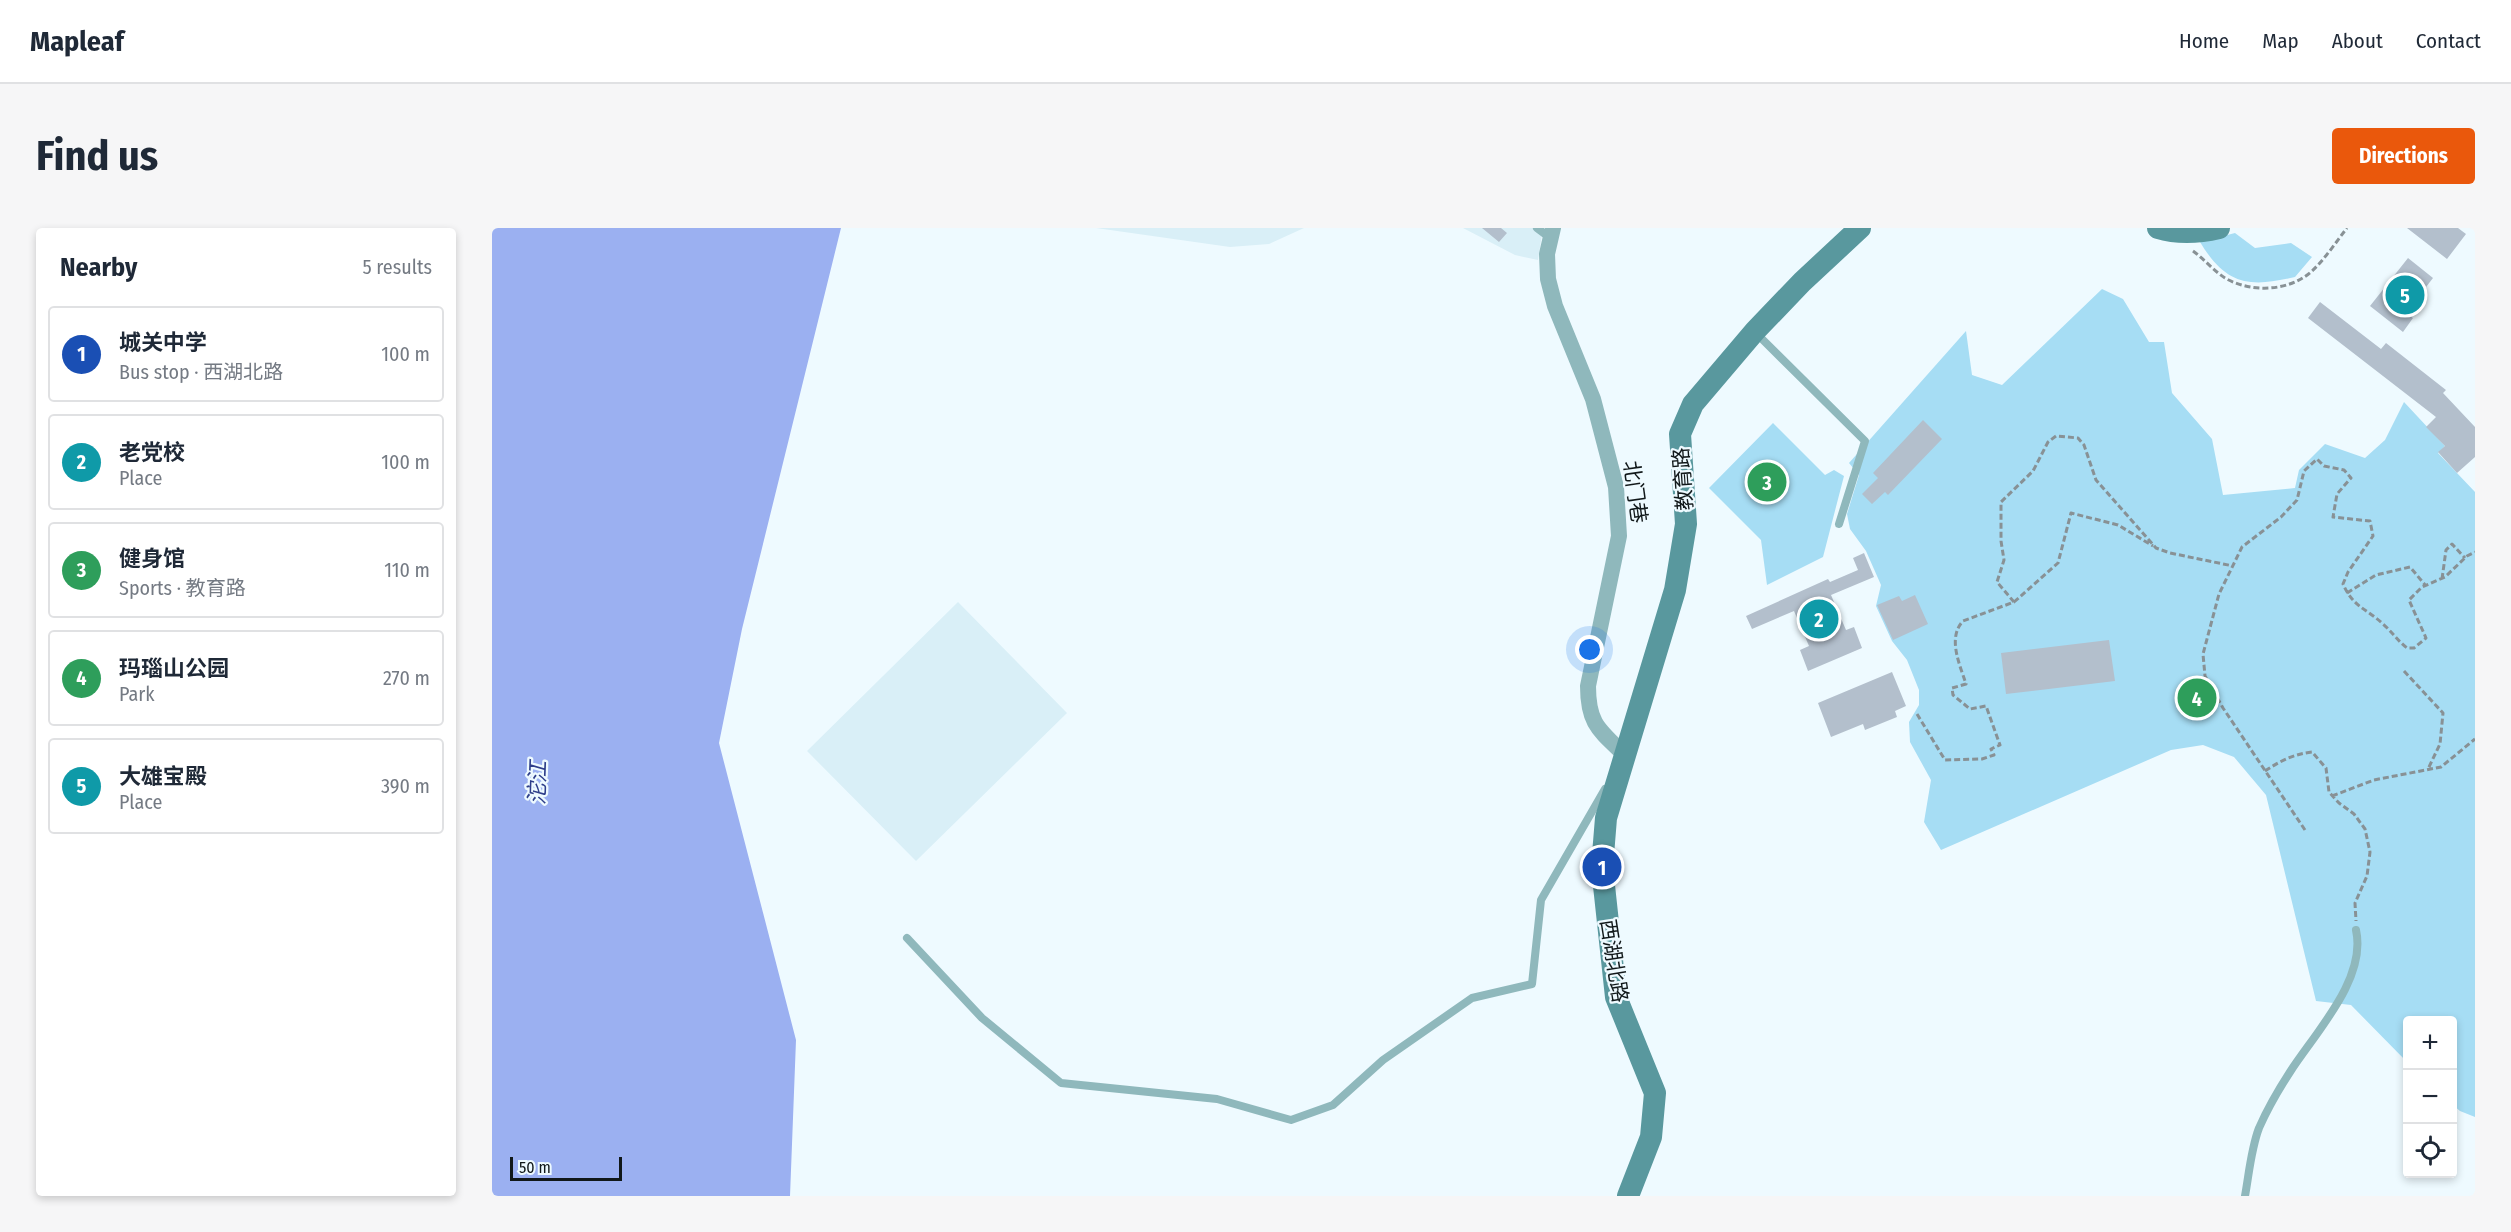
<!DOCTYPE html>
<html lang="en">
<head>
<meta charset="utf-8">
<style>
	body { margin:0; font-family:"Fira Sans Condensed","Noto Sans SC",sans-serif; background:#f6f6f7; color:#1f2937 }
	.controls { position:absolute; right:18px; bottom:18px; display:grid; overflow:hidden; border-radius:6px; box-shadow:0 3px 9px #0003 }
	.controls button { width:54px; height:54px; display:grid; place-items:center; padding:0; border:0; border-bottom:2px solid #e0e1e3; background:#fff; color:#1f2937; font:30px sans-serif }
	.scale { position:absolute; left:18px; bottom:15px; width:112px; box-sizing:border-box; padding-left:6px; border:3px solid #11181a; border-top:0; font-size:16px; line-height:21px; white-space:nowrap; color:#11181a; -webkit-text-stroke:4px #eefaff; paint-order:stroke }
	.you { position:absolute; left:1098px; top:422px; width:21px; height:21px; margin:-15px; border:4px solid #fff; border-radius:50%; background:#1a73e8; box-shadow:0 0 0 9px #1a73e833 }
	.badge { display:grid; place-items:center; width:39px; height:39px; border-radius:50%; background:#ea580c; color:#fff; font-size:20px; font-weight:700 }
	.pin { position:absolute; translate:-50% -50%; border:3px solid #fff; box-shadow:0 2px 6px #0006 }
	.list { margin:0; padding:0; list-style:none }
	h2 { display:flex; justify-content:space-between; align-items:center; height:78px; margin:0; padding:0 24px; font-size:26px }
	h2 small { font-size:20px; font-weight:400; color:#747a83 }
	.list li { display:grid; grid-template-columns:39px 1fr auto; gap:18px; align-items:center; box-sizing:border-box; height:96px; margin:0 12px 12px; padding:0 12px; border:2px solid #e0e1e3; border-radius:6px }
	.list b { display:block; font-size:22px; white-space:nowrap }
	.list p { margin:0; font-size:20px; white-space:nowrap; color:#747a83 }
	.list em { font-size:20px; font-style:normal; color:#747a83 }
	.icon { flex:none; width:33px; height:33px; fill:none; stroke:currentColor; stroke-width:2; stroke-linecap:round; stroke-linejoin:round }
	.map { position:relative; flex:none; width:1983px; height:968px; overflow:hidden; border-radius:6px }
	header { display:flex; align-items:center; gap:36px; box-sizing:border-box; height:84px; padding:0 30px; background:#fff; border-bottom:2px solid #e0e1e3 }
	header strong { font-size:28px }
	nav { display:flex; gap:33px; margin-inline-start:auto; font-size:21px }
	.intro { display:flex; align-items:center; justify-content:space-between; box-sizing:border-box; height:144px; padding:0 36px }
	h1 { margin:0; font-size:42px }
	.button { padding:15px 27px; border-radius:6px; background:#ea580c; color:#fff; font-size:21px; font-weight:700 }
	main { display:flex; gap:36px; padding:0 36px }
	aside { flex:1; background:#fff; border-radius:6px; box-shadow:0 3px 9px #0003 }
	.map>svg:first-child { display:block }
	.built { fill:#d9eff7 }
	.green { fill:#a6ddf4 }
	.water { fill:#9bb0f1 }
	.building { fill:#b3bfcc }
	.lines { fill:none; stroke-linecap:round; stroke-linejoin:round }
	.path { stroke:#889195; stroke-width:3; stroke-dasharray:6 3; stroke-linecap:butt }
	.lane { stroke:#8fb8bc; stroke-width:8 }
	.street { stroke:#8fb8bc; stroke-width:16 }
	.secondary { stroke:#59989e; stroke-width:22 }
	.labels { text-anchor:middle; stroke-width:4.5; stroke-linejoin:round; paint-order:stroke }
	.street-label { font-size:21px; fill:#11181a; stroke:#eefaff }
	.water-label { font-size:22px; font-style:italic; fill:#2e3e8a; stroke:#eefaff }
</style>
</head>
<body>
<header>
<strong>Mapleaf</strong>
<nav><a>Home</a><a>Map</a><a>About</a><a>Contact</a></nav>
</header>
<div class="intro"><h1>Find us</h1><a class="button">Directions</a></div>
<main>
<aside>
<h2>Nearby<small>5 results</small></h2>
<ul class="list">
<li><span class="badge" style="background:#1a4fb4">1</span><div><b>城关中学</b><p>Bus stop · 西湖北路</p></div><em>100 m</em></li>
<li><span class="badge" style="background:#0f9aa8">2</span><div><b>老党校</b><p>Place</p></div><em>100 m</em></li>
<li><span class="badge" style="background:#2e9e5b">3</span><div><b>健身馆</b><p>Sports · 教育路</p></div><em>110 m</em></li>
<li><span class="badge" style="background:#2e9e5b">4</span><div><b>玛瑙山公园</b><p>Park</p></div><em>270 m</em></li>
<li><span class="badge" style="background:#0f9aa8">5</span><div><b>大雄宝殿</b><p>Place</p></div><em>390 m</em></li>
</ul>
</aside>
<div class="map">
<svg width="1983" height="968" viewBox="0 0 1983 968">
	<rect width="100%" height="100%" fill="#eefaff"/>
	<path class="built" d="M604,0H812L777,16L738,19Z
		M971,0H1051L1046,32L1023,27Z
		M466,374L575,485L424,633L315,523Z"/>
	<path class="green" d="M1743,5L1763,20L1799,15L1820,29L1803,49C1757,60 1734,57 1708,14Z
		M1610,61L1631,71L1657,114H1672L1680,165L1720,211L1731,267L1803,260L1807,242L1833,216L1873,230L1893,212L1912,174L1953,218L1946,225L1983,264V889L1968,883L1961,877L1960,792H1916L1915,834L1859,777L1824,773L1774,567L1742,529L1711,517L1679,522L1449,622L1432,594L1439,552L1418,514L1417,494L1427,477V462L1415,432L1400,413L1384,378L1389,357L1374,323L1358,301L1355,286L1367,247L1357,235L1474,103L1480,147L1510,157Z
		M1281,195L1333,247L1342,242L1352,248L1331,329L1275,357L1269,312L1217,260Z"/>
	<path class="water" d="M0,0H349L250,401L227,515L304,812L298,968H0Z"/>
	<path class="building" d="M990,0H1009L1015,5L1007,14Z
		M1915,0H1966L1974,6L1955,31Z
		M1916,30L1941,50L1914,85L1921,90L1911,104L1878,78Z
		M1828,74L1889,121L1894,115L1954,162L1951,165L1983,199V229L1965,245L1946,224L1953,218L1934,199L1944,189L1816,90Z
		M1431,192L1450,211L1396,267L1393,264L1380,276L1370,266L1386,250L1381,245Z
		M1372,325L1382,349L1339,367L1354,402L1362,399L1370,420L1316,443L1308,422L1317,418L1302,383L1260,401L1254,388L1336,351L1338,354L1366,342L1361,330Z
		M1423,367L1436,396L1401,412L1385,377L1407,368L1410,373Z
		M1617,412L1623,453L1514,466L1509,425Z
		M1400,444L1414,478L1403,483L1405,489L1373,502L1371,496L1339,509L1326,475Z"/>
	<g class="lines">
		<path class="path" d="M1701,23C1712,31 1722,43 1733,50C1759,65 1797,64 1820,43C1833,31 1844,14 1855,0
			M1950,351L1954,322L1960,316L1973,330
			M1855,365L1884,347L1918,339L1934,358
			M1522,374L1566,335L1579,285L1626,297L1661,318
			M1912,443L1951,485L1948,516L1936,541
			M1425,486L1453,532L1490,531L1502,527L1499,521L1508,517L1494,478L1478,481L1461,467L1460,460L1474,456C1468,437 1455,410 1471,393L1522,374L1505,354L1512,332L1509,313V274L1541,243L1556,214L1564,208L1586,210L1592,217L1604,252L1664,320L1678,325L1741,338
			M1773,543C1788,533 1802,526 1820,524L1834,540L1837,564L1847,575L1862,586L1873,601L1878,624L1875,648L1863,675L1864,693
			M1840,568L1882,552L1949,539L1983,511
			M1813,602L1731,480L1713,448L1711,426L1727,366L1750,319L1789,289L1805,272L1812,243L1825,231L1832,238L1852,242L1859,250L1845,266L1841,289L1878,293L1881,308L1856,344L1851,356C1861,379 1875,381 1891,396C1900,404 1906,413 1915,420H1922L1934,410L1917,372L1930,359L1953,349L1975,328L1983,324"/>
		<path class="lane" d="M1045,0L1057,9
			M1263,104L1373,213L1347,296
			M415,710L490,790L569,855L725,871L799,892L841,877L891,832L980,770L1040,756L1049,672L1113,561
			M1753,968C1757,946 1759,921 1767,900C1775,882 1787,861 1798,844C1823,805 1875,751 1864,702"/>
		<path class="street" d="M1061,0L1055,26L1056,51L1063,78L1101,171L1124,259L1127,308L1096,458C1096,496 1107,502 1133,527"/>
		<path class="secondary" d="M1666,0C1686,6 1706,5 1727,0
			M1136,968L1159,909L1163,865L1124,769L1110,639L1114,590L1183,362L1194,296L1188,206L1201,176L1263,103L1310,54L1368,0"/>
	</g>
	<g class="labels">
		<g class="street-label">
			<text transform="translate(1191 251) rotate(-94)" y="7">教育路</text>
			<text transform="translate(1143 264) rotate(82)" y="7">北门巷</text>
			<text transform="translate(1122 733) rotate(81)" y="7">西湖北路</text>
		</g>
		<g class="water-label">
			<text transform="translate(45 555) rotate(-88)" y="8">沱江</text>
		</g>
	</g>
</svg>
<div class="controls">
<button>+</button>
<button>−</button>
<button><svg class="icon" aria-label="locate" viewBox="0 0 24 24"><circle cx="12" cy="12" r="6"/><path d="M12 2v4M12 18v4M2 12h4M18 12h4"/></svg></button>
</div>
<div class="scale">50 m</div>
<div class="you"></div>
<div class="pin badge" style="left:1110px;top:639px;background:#1a4fb4">1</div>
<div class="pin badge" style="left:1327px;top:391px;background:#0f9aa8">2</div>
<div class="pin badge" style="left:1275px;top:254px;background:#2e9e5b">3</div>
<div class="pin badge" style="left:1705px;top:470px;background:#2e9e5b">4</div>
<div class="pin badge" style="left:1913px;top:67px;background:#0f9aa8">5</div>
</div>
</main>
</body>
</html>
